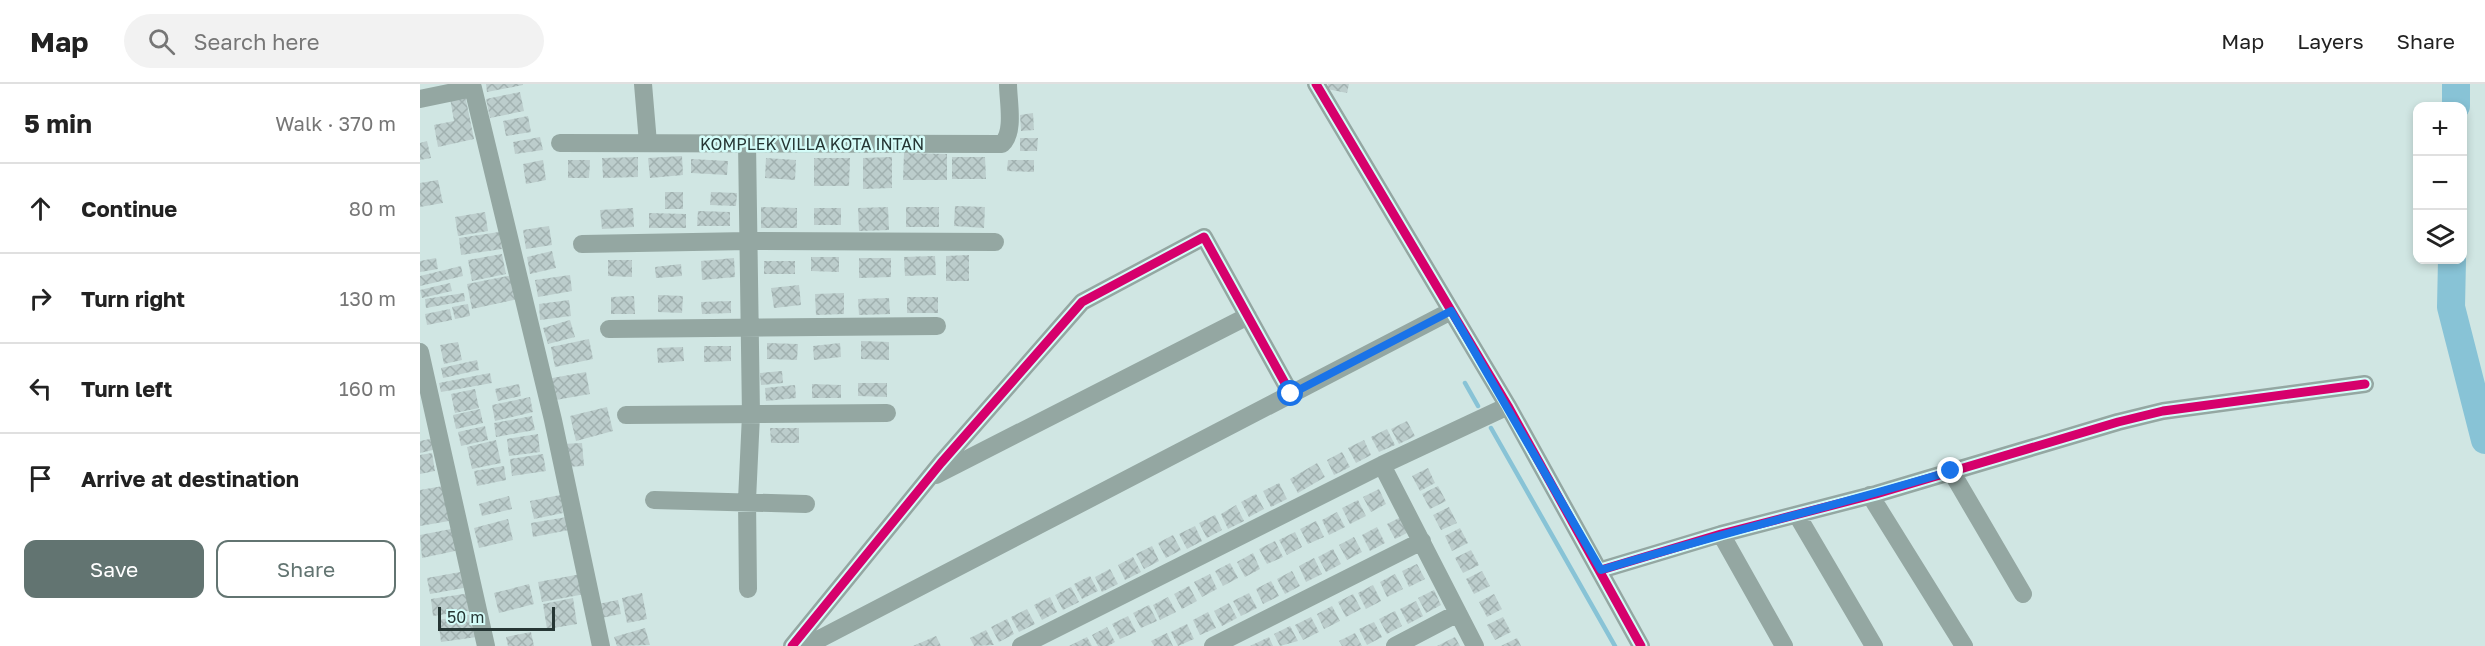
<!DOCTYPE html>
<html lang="en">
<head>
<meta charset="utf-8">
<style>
	body { margin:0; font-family:"Golos Text",sans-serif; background:#f2f2f2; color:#222 }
	.controls { position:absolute; right:18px; top:18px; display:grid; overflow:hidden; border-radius:12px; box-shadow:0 3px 9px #0003 }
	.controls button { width:54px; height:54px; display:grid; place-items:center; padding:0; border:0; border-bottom:2px solid #e0e0e0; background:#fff; color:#222; font:30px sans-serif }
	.scale { position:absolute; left:18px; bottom:15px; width:117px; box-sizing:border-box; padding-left:6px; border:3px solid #263634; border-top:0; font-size:16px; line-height:21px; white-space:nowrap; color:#263634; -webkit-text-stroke:4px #d4fcf8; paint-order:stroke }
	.stop { position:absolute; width:18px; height:18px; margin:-14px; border:4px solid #1a73e8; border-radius:50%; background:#fff }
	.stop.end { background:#1a73e8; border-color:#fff; box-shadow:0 2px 6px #0008 }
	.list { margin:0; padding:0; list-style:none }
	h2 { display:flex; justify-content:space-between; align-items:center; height:78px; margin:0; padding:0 24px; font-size:26px }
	h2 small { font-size:20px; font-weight:400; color:#767676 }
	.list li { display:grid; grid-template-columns:39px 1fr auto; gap:18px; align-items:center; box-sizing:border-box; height:90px; padding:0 24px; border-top:2px solid #e0e0e0 }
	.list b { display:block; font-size:22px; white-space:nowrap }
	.list em { font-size:20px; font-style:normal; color:#767676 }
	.actions { display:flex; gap:12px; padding:18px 24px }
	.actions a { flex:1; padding:14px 0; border:2px solid #627471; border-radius:12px; text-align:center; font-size:21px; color:#627471 }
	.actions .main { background:#627471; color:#fff }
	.icon { flex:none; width:33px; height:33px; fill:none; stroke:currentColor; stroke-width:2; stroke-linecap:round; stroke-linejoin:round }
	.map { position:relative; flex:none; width:2065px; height:562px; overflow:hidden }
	header { display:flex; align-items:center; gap:36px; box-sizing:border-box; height:84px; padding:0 30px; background:#fff; border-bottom:2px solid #e0e0e0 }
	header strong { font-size:28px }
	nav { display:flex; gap:33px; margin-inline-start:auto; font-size:21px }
	.search { width:420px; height:54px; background:#f2f2f2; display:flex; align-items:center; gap:15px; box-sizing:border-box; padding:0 21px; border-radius:33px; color:#767676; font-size:22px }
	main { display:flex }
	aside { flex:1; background:#fff }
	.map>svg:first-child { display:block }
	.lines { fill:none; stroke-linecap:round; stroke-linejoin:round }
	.stream { stroke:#88c3d6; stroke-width:4.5 }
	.river { stroke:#88c3d6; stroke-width:28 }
	.building { fill:url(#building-cross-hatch) }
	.minor { stroke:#94a7a2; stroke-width:18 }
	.cycleway-casing { stroke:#d4fcf8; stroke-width:13 }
	.cycleway { stroke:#d6006c; stroke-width:9 }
	.route { stroke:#1a73e8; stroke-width:8 }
	.labels { text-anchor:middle; stroke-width:5; stroke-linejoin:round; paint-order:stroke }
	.street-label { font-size:16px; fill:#263634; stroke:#d4fcf8 }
</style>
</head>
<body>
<header>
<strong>Map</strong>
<div class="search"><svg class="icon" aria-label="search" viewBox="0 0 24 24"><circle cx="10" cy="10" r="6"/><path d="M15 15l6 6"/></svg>Search here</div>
<nav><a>Map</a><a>Layers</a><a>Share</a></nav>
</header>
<main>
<aside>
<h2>5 min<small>Walk · 370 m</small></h2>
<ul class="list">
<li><svg class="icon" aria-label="ahead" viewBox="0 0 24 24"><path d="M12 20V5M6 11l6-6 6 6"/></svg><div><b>Continue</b></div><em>80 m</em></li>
<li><svg class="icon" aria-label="right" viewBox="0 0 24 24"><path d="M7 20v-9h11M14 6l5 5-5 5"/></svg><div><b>Turn right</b></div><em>130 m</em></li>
<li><svg class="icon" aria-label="left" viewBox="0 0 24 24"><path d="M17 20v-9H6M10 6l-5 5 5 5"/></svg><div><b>Turn left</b></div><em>160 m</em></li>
<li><svg class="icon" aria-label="arrive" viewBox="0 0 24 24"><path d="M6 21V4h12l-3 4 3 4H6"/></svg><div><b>Arrive at destination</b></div></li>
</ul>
<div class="actions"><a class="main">Save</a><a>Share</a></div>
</aside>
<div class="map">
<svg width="2065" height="562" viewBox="0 0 2065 562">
	<defs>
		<pattern id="building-cross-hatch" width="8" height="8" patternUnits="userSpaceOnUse" patternTransform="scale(1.5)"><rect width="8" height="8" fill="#bccdcc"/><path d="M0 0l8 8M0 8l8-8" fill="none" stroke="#a1b1b0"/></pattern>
	</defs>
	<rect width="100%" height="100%" fill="#d0e6e3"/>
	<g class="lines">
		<path class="stream" d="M1045,299L1058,322
			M1071,344L1195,562"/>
		<path class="river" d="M2036,22V0
			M2032,176L2031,223L2065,356"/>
	</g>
	<path class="building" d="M66,0H103V1L67,8Z
		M908,0H929L927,9L907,5Z
		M100,8L104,27L70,34L66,15Z
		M45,11L54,55L18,63L14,41L34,37L30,14Z
		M613,29L614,46L601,47L600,31Z
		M108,32L111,48L86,52L83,37Z
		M120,53L123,66L95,70L93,58Z
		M600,54H618L617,67H600Z
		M7,57L11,74L0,76V59Z
		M484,69L527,70V96H483Z
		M262,72L263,91L230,94L228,74Z
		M218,73V93L183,94L182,74Z
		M472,73V104L443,105V74Z
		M532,73H565L566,95H532Z
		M346,74L376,76L375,96L345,94Z
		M394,74H430L429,102H394Z
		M271,75L308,77L307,91L271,89Z
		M123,76L126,96L106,100L103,80Z
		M148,76H170L169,94H148Z
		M588,76H614V88L587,87Z
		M18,96L23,119L0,123V99Z
		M245,108H263V125H245Z
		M291,108L317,109L316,122L290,121Z
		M535,122L565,123L564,144L534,142Z
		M341,123L377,124V144H341Z
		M468,123L469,146L439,147L438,124Z
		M486,123H519V143H486Z
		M213,124L214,143L182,145L180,126Z
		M394,124H421V141H394Z
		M278,127L310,128V142H277Z
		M65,128L68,147L38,152L35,133Z
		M229,129L266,130V144H229Z
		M129,142L132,161L106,165L103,146Z
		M79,148L82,165L41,171L39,154Z
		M132,167L136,184L110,190L107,173Z
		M82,170L86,190L52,197L48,176Z
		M549,171V197H526V172Z
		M515,172L516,191L485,192L484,173Z
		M391,173H419V188L391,187Z
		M16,174L18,185L0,188V177Z
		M314,174L315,193L282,196L281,177Z
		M439,174H471V193L439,194Z
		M188,176H212V193L188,192Z
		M344,177H375V190H344Z
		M261,180L262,192L236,194L235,183Z
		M41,182L43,192L0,202V192Z
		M93,191L98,215L52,225L47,200Z
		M150,191L152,207L118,213L115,196Z
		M30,199L32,207L2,214L0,206Z
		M379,201L381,221L354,224L351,204Z
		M44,209L45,217L6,224L5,215Z
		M424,209V230L396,231L395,210Z
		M238,211L263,212L262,229L238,228Z
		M214,212L215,230H191V213Z
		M487,213H518V229H487Z
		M469,214L470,230L439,231L438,215Z
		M149,216L151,232L120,236L119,220Z
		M311,217V229L282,230L281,218Z
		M48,220L50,232L35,235L32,223Z
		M30,225L32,236L7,241L5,230Z
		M150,236L155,253L128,260L123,244Z
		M169,255L173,275L135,283L131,263Z
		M441,257L469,258V276L441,275Z
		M38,258L42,276L24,280L20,261Z
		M347,259L378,260L377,276L347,275Z
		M420,259L421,273L394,276L393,262Z
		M284,262H311V277L284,278Z
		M263,263L264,277L238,279L237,264Z
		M57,276L59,286L23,294L21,284Z
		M362,287L363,299L341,301L340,289Z
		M166,288L170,310L130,317L127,295Z
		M70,289L72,299L21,308L19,299Z
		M438,299H467V313L438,312Z
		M99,300L101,312L78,317L75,305Z
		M392,300L421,301V314H392Z
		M375,301L376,314L346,317L345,304Z
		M55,305L59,324L35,329L31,310Z
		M110,313L113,328L75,337L72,321Z
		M187,323L193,347L156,357L150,332Z
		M60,325L63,339L36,345L33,331Z
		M112,332L115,346L76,353L74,339Z
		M987,337L995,352L979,360L971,345Z
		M65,342L68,356L41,362L38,348Z
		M350,344H379V359H351Z
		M967,345L975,361L959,368L951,353Z
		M118,350L120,368L89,372L87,355Z
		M15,354L17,365L0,369V357Z
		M76,356L81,379L52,385L47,363Z
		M944,356L951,371L936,379L928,364Z
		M162,359L164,382L144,383L142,360Z
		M922,368L930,383L914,391L907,376Z
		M12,369L15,387L0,390V371Z
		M123,370L126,387L92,392L90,375Z
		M897,379L905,393L878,409L870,395Z
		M84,382L86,396L57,402L54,387Z
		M1008,384L1015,399L1000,407L992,392Z
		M859,399L867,415L851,423L843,407Z
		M23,402L29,437L0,442V406Z
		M1018,402L1026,417L1010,425L1002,410Z
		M959,405L966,420L951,428L943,413Z
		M836,410L844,425L829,433L821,418Z
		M140,411L143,429L114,435L110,417Z
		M89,412L92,425L62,432L59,420Z
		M938,416L946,432L930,440L922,424Z
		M816,421L824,437L808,445L801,430Z
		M1029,423L1037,439L1021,446L1013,431Z
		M917,428L925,443L909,451L902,436Z
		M795,431L802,446L787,454L779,439Z
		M983,432L991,447L975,455L967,440Z
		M147,433L149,446L113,453L111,439Z
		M88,435L93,456L59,464L54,444Z
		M896,437L904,453L888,460L880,445Z
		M775,442L782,457L767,465L759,450Z
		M957,443L965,459L950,467L942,451Z
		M36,444L40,466L2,474L0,451Z
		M1040,444L1048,459L1032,467L1025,452Z
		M875,448L882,463L867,471L859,456Z
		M753,451L761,466L746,474L738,459Z
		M934,453L942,468L927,476L919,461Z
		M855,457L863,473L847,480L839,465Z
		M732,462L739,477L724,485L716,470Z
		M913,465L921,480L906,488L898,473Z
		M1051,466L1059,481L1043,489L1035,474Z
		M833,469L840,485L825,493L817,478Z
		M713,473L721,488L705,496L698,481Z
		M894,474L902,490L886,498L879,482Z
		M810,479L818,494L803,502L795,487Z
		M997,480L1005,495L989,503L982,487Z
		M690,485L698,500L682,508L675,493Z
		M46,487L49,503L10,510L7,494Z
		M872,487L880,502L865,510L857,495Z
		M1062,487L1070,502L1054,510L1046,495Z
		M161,490L165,510L122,518L118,498Z
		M790,490L797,505L782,513L774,498Z
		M975,490L983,505L967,513L960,498Z
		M670,492L678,507L662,515L654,500Z
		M851,497L859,512L843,520L836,505Z
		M109,500L114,520L79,529L74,509Z
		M953,501L961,517L946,525L938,509Z
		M769,502L777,517L762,525L754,510Z
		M651,503L659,518L643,526L635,511Z
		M1014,506L1021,521L1006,529L998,514Z
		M50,509L53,526L13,532L11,515Z
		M222,509L227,535L207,539L202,514Z
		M829,509L837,524L821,532L813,517Z
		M933,510L941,525L926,533L918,518Z
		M1074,510L1082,525L1067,533L1059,518Z
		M630,513L637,528L622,536L614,521Z
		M748,513L756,528L740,536L733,521Z
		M153,514L157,540L127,545L123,520Z
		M198,516L201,530L181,534L178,520Z
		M996,517L1003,532L988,540L980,525Z
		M809,519L817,534L802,542L794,527Z
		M729,521L737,537L721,544L713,529Z
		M912,522L920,537L904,545L897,530Z
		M607,525L615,540L599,548L591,533Z
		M975,527L982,542L967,550L959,535Z
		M788,528L796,544L780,551L773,536Z
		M53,530L57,553L21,558L18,536Z
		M708,532L716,548L700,555L692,540Z
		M891,533L899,548L883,556L875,541Z
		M1083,533L1091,548L1075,556L1067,541Z
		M587,535L594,550L579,558L571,543Z
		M954,538L962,553L947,561L939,545Z
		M767,540L774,555L758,562L751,548Z
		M870,542L878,557L860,562L854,550Z
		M687,543L695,558L688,562H678L672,551Z
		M225,544L230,561L197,562L194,553Z
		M566,546L574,561L554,562L550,554Z
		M111,548L114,562H88L86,553Z
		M747,549L753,562H734L731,557Z
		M935,549L942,562H922L919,557Z
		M516,552L521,562H493Z
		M667,553L672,562H649Z
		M849,553L853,562H830Z
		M1035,553L1040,562H1017Z
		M1097,554L1101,562H1081Z"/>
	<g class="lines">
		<path class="minor" d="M223,0L228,59
			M896,0L1088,322L1221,562
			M0,15L53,4L133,336L181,562
			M140,59L582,60C595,48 588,17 588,0
			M327,59L331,331L327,416L328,505
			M162,160L328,157L575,158
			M189,245L517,242
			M0,268L66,562
			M206,331L467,329
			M962,381L1055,562
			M1531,387L1603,510
			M516,391L828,232
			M1450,411L1544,562
			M234,416L386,420
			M1377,431L1454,562
			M1301,450L1364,562
			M1181,486L1301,450L1456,410L1698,338L1743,327L1945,300
			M372,562L521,379L662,218L784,153L871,310
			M386,562L1031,227
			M601,562L962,381L1088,322
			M793,562L1002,457
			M975,562L1038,529"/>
		<g class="cycleway-casing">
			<path id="cycleway" d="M896,0L1088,322L1221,562
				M1181,486L1301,450L1456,410L1698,338L1743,327L1945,300
				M372,562L521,379L662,218L784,153L871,310"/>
		</g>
		<use href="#cycleway" class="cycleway"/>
	</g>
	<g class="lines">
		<path class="route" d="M871,310L1031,227L1181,486C1297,450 1415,422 1531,387"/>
	</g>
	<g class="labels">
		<g class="street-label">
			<text x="392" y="66">KOMPLEK VILLA KOTA INTAN</text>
		</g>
	</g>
</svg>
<div class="controls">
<button>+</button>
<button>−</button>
<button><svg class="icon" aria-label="layers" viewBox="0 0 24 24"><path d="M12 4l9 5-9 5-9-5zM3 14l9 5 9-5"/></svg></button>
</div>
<div class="scale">50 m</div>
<div class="stop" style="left:871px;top:310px"></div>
<div class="stop end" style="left:1531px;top:387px"></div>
</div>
</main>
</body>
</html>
